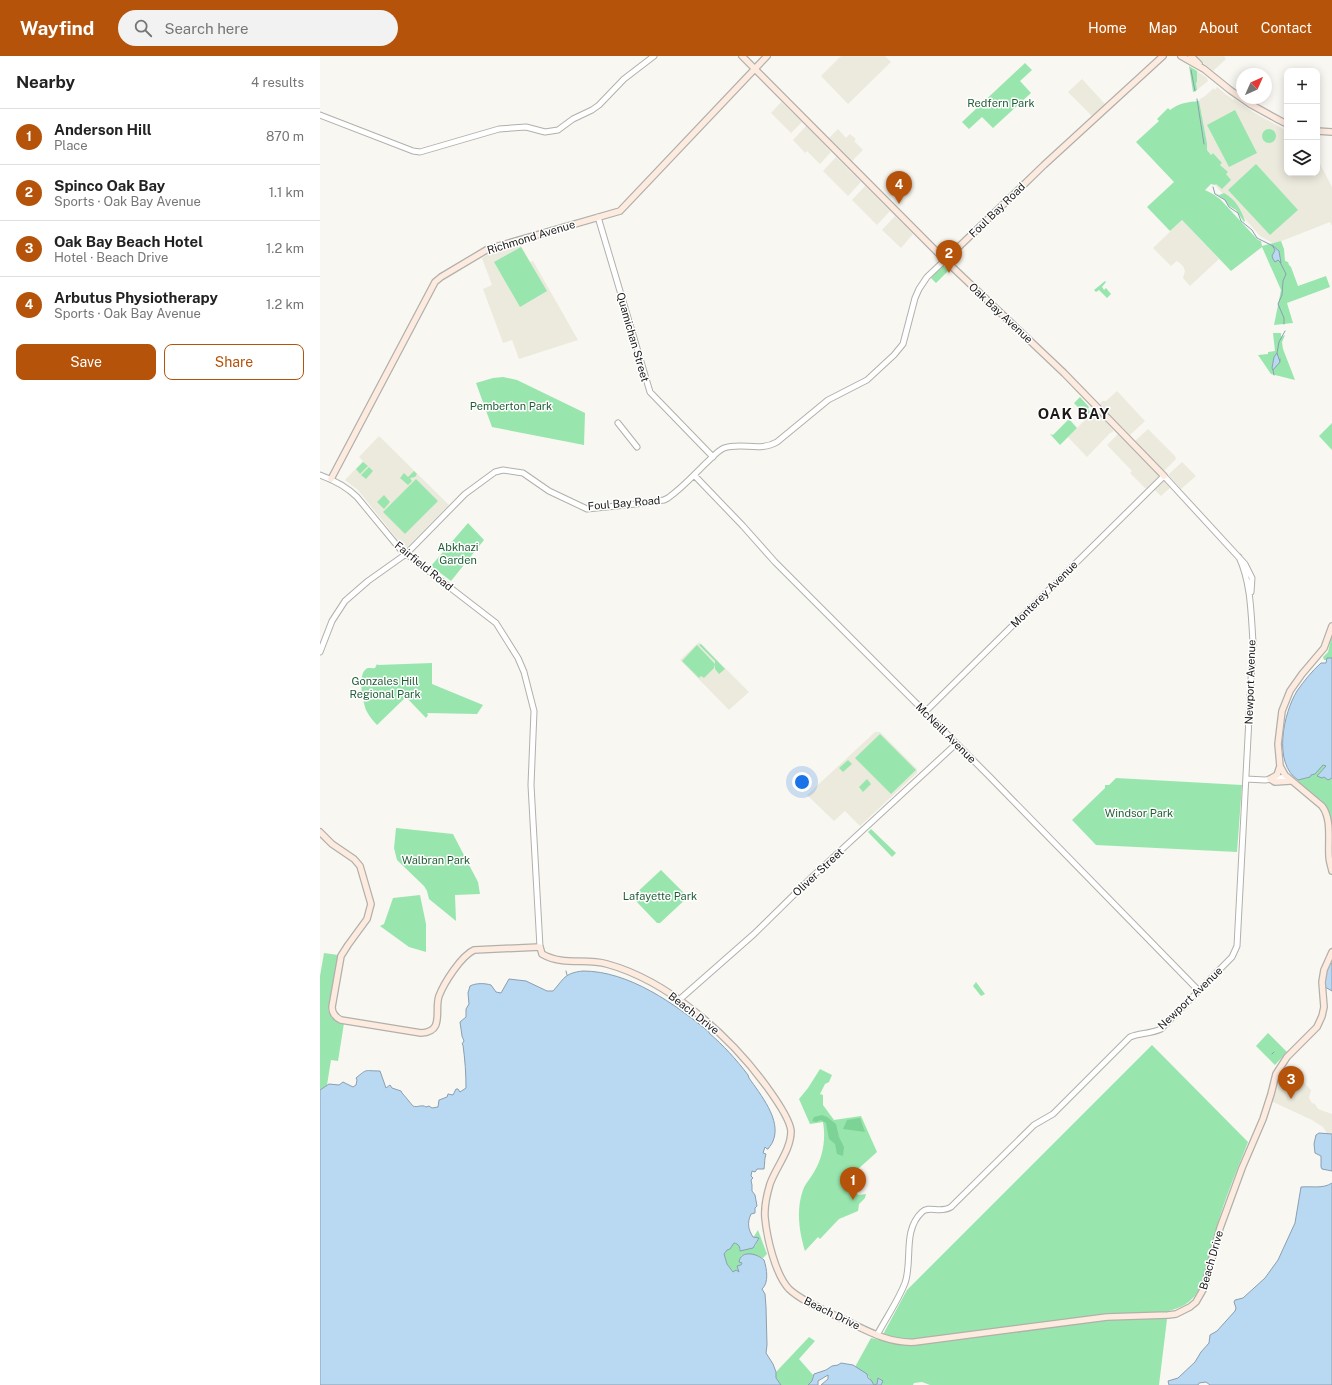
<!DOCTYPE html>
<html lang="en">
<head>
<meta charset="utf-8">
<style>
	body { margin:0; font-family:"Public Sans",sans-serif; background:#f2f2f2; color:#222 }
	.controls { position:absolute; right:12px; top:12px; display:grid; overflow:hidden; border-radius:8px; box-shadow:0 2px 10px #0003 }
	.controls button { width:36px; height:36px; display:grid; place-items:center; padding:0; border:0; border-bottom:1px solid #e0e0e0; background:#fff; color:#222; font:20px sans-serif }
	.compass { position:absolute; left:916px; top:12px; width:36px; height:36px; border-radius:50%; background:#fff; box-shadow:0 2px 10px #0003; rotate:45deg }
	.you { position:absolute; left:482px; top:726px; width:14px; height:14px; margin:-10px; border:3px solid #fff; border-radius:50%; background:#1a73e8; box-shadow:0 0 0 6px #1a73e833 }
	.badge { display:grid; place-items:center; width:26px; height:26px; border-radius:50%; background:#b45309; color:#fff; font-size:13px; font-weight:700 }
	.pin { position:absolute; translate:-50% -33px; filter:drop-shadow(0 1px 2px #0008) }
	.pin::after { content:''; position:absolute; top:21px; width:14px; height:12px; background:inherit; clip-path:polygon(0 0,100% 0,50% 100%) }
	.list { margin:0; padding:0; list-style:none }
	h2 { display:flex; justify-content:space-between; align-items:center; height:52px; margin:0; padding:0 16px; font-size:17px }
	h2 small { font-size:13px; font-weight:400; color:#767676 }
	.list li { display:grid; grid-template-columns:26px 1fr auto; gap:12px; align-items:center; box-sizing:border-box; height:56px; padding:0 16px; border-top:1px solid #e0e0e0 }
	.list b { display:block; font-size:15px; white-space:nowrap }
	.list p { margin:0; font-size:13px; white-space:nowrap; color:#767676 }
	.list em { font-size:13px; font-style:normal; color:#767676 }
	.actions { display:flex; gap:8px; padding:12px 16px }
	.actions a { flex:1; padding:9px 0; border:1px solid #b45309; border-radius:8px; text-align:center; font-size:14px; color:#b45309 }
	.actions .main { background:#b45309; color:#fff }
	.icon { flex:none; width:22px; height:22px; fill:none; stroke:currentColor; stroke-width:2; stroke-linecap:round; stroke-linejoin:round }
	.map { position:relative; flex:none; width:1012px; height:1329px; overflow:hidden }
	header { display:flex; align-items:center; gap:24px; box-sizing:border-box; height:56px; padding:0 20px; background:#b45309; color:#fff }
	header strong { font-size:19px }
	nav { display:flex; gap:22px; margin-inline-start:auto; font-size:14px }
	.search { width:280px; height:36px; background:#f2f2f2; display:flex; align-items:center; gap:10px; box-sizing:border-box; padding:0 14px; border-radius:22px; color:#767676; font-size:15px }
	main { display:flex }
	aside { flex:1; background:#fff }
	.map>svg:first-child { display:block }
	.built { fill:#eceadd }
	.green { fill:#98e6ad }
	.forest { fill:#7cd395 }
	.water { fill:#b9d8f2; stroke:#8a9fb1 }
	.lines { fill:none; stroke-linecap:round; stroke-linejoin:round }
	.stream { stroke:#8a9fb1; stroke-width:1 }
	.tertiary-casing { stroke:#b1b0ab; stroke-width:7 }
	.secondary-casing { stroke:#b1b0ab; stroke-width:8 }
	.tertiary { stroke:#fff; stroke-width:5 }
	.secondary { stroke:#feebe0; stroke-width:5.5 }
	.labels { text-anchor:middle; stroke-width:3; stroke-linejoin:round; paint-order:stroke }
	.park-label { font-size:11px; fill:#205e35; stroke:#fff }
	.street-label { font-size:11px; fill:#1b1a19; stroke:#fff }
	.district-label { font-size:15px; font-weight:bold; letter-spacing:1px; fill:#1b1a19; stroke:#fff }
</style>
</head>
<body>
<header>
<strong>Wayfind</strong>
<div class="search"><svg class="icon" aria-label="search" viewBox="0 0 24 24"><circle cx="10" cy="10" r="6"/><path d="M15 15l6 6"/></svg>Search here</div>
<nav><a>Home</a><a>Map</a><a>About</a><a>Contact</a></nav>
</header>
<main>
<aside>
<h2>Nearby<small>4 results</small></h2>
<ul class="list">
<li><span class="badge">1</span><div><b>Anderson Hill</b><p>Place</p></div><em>870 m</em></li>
<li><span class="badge">2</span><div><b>Spinco Oak Bay</b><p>Sports · Oak Bay Avenue</p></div><em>1.1 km</em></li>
<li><span class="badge">3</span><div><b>Oak Bay Beach Hotel</b><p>Hotel · Beach Drive</p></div><em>1.2 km</em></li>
<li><span class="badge">4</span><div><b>Arbutus Physiotherapy</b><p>Sports · Oak Bay Avenue</p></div><em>1.2 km</em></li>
</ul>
<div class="actions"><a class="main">Save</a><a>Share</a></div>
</aside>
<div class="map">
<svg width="1012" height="1329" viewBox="0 0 1012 1329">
	<rect width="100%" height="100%" fill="#f8f7f2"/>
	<path class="built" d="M521,0H565L571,6L528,48L501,20Z
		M875,0H904L906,3L893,15Z
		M877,15L887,22L888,25L877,34L876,27L877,26Z
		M762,23L785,48L772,60L748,36Z
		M897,31L913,44L914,43L933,56L967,75V117H997V102L1012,131V170L1010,166L954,188L940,180L895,129L907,116L900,109L902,107L893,97L891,99L887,94V87L879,45L880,43L885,40L894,32L895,34Z
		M461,46L482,66L471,77L451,57Z
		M486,70L511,96L500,108L487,95L485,97L473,84Z
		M518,73L526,82L530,78L536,83L534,85L543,94L532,105L509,82Z
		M516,101L541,126L528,140L503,115Z
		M545,130L570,155L557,169L532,144Z
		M575,160L593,178L581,192L562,174Z
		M862,164L899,203L870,230L863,222L865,215L863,210L857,205L851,210L833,192Z
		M200,188L210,206L213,205L258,284L199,303L192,284L183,287L163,233L172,229L162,202L170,197Z
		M797,335L825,365L810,379L780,348L782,345H786Z
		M775,354L793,374V376L790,377L767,401L748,381Z
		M828,373L855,400L856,403L845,414H843L815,385Z
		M798,378L838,419V421L826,433L810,417L812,415L787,389Z
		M59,380L129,449L85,493L38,434L25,424L43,405L39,401Z
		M862,406L876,420L861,433L848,419Z
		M843,424L851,431L841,440L834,433Z
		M379,586L429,636L409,654L360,604Z
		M555,676H560L597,713V717L540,770L525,755L514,765L487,739Z
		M964,1008L970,1012L991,1034L989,1042L992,1047L995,1048L998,1053L1012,1058V1078L1008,1079L1003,1071L992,1064L951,1045L957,1021Z"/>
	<path class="green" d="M705,7L712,14L700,25L711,37L673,72L662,61L649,73L642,66Z
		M869,10L877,15V26L876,27L877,34L873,36Z
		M879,45L887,87V94L891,99L893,97L902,107L900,109L908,116L906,118L911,124L902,133L896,128L895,129L891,128L885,134L893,138L900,143L938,184L941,185L942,190L961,185L964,193L965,205L968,206L969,209L971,211L978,230L1006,220L1010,231L967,247L973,267L954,269L961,234L942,191L911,215L862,164L850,175L827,151L854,126L816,86L839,65L837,63L848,52L850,54C859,47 868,46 879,45Z
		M915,54L937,97L909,111L887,69Z
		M942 80a7 7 0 1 1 14 0a7 7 0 1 1-14 0Z
		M936,108L978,154L950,179L908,134Z
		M895,137L899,139L904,137C915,143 921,153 925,165L924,166L916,154L909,150L905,144Z
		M201,191L227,235L200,251L174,206Z
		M622,210H624L629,214L616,227L611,222Z
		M785,225L786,226L782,231L784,234L786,232L791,238L787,242L779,234L776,236L774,234Z
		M953,277H961V281L965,279L962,286L963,293L975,324L951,318L938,299L948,298V296L955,295Z
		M183,321L197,324L265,357L264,389L172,371L156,327L173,322Z
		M760,341L769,351L768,353L770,356L766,360L754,347Z
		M749,363L757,372L740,389L730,378L733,379Z
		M1012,367V394L999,380Z
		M43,406L48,410L40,418L36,413Z
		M49,411L53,415L46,423L41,419Z
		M94,415L97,418L95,421L90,422L92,425L88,429L80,422L84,417L88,421Z
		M96,423L118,445L85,478L63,456Z
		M64,439L70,446L64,453L57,446Z
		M148,467L164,484L131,525L111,510Z
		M1012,579V604H1004L1003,601L1008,596Z
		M381,588L405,613L399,618L395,613V605L379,589Z
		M377,589L395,608L394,612L384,622L381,620L379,622L362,605Z
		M112,607V628L163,649L157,658L107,657L108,659L106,662L86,641L57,669C53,665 49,660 46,654C43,645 37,620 46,613C48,611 52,613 55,612L57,608L58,609Z
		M560,678L596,714L571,738L535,702Z
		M528,704L532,708L523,716L519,712Z
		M1003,709L1006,710L997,720L1011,723L1012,722V806L1009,755L1003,746L979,726L978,724L987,722Z
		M796,722L922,729L917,796L776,789L752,764L785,732V729H789Z
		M547,723L551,728L543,736L539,731Z
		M76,772L133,778L134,780L158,826L160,838L135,839L136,865L109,843L107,835L104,830L77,804L74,792Z
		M551,773L576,797L572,801L548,776Z
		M341,814L368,841L340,867H337L315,844L313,840Z
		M100,839L106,868V896L89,891L60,870L64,868L73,842Z
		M4,897L18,899L8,954L12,962L24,967L18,1005L11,1004L7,1029L0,1034V920Z
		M656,926L665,938L661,940L653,930Z
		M948,977L967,996L955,1009L936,990Z
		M832,989L928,1086C917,1114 905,1142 897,1170C891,1189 887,1220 878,1235C871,1247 861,1252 848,1255L839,1329H610L602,1326L594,1327L593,1329H561L560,1323L559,1322L557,1328H553L547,1318L535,1311L551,1282L560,1284L587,1234Z
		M500,1013L512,1019L509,1026L505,1028L500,1038L503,1039V1049L514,1064L541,1060L557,1096L527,1123L538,1139L546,1138L545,1142L539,1148L538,1155L519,1163L500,1183L498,1181L485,1195C479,1176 476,1153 483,1134C485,1128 490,1123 494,1116C503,1101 506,1083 503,1066L490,1068L479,1043L488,1032Z
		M438,1174L447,1198L443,1202C435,1198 429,1198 422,1199L419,1206L422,1207L418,1213L419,1216H413L407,1208L404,1198L407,1194L414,1187L419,1189L420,1195L435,1190L439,1182H433Z
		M489,1281L495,1285L479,1303L493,1319L492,1325L488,1329H461L456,1322V1316Z"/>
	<path class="forest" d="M502,1059L507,1061L516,1068L519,1081L524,1091L523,1100L517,1098L515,1088L509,1083L506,1067L501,1064L496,1066L492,1065L494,1061Z
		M540,1062L545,1076L523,1073L527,1064Z"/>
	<path class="water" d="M952,189L959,195L961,207L958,204L955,206L953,203L952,200L955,194Z
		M957,297L960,306L953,314L952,312L954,301Z
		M1007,602H1012V722L1008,724L1004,721L1002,722L997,720L1006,710L1003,709L995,718L991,719L990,721L978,724C952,707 964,656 977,635C984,625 992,615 1001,607H1006Z
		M1012,907V935L1005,931L1006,916L1009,908Z
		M263,915C309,915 355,948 389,976V977C403,989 416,1003 428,1019L429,1022C440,1038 462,1064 453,1085C452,1088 450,1090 448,1093H447L445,1091L443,1097L446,1098C444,1104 445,1108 444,1113H437L435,1116L432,1115L431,1120L433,1122L431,1124L432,1129V1135L435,1139L437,1150L435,1152V1157L431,1158C427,1167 428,1173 433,1181L439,1182L433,1192L420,1195C420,1191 419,1188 414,1187L410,1193L407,1194L404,1198L407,1208L413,1216L416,1214L419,1216L417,1210L421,1209L422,1207L419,1206C421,1193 438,1198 444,1204C447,1213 449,1227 442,1233L445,1238L446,1251L447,1289L446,1297L453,1308L456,1316V1322L461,1329H0V1034L9,1028L19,1029L23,1026L33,1031L36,1029L37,1024L36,1022C48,1012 44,1015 60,1015L66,1032L70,1029L72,1032L81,1035L82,1037C84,1039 92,1049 93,1050C97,1052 102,1048 106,1051L109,1050L112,1052L118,1051L119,1044L127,1041L128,1038L133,1039L136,1033H138L140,1036L146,1032C146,1017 145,1004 143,989L142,988L144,985L142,980L140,966L146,961V953L149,948L148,937L150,930C156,927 164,927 171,929L176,936L181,937L189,923L206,925L227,935H233C244,923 244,917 263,915Z
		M999,1077L1012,1078V1115L1002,1113L1001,1111V1100L995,1097L994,1088L996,1079Z
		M1012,1127V1329H890L886,1326L879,1327L878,1329H849L848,1325L858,1322L875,1306L881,1296L889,1287L890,1279L897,1275L915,1255L916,1252L914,1246L915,1244L923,1242L945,1222L958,1204L975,1167L981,1131C992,1130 1003,1133 1012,1127Z
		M521,1307L533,1309L547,1318L548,1322L551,1324L554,1329L557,1328L558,1322L563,1325L561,1329H501L508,1323V1319L498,1325V1329H488L492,1325L494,1318L506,1314L512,1310L518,1309Z"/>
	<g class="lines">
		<path class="stream" d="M871,14L875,35
			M877,43L884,88
			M893,131L895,138L905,144L909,151L918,157L921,165L932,174L937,182L953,190
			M960,206L966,218L963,225L962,239L958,248L964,262V268
			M957,297L959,286L965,275
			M960,303V305
			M953,314L954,319
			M246,915L247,919
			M952,998L954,996"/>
		<g class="tertiary-casing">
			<path id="tertiary" d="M0,59L93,95L100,96L179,73L206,71L225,76L238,74L253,63L272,54L279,49L304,23L334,0
				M278,161L330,336L393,401
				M298,367L317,391
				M0,419C14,424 26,430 37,441L80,493L176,567L198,602L204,616L214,655L211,729L220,891
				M374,419L423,470L455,506L668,719L879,935
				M0,596L12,565L25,545L48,525L86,498L145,438L175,416L183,414L203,417L229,435L267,453L316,448L344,444L348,442C362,432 373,420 385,408C391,403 397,395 404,392C422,386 440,396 457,386L508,344L547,324L574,299L583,288L595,242L599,233L607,221L625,204
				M605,656L844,420L925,508L932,522L931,536
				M926,723L945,724L966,721
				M359,944L434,878L493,820L636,688
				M557,1279C566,1262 578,1245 585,1227C593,1204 582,1175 602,1156C609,1149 620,1158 631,1151L714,1069L733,1058L810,981C820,977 830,978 841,973L912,901L917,890L933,586C931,557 931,527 919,501"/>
		</g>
		<g class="secondary-casing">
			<path id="secondary" d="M422,0L628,207L744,317L844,420
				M861,0L884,13L910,34L930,48L959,64L967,68
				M871,0L879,8
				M997,75L1012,76
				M625,204L691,141L724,109L843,0
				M11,423L115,226L121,221L168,193L300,155L447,0
				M1012,570L1004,592L982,618L970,635L962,655L958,688L960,710L965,719L1002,750C1012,763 1008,784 1009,800C1009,805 1011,810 1012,815
				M950,723L955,726L970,725
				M950,723L957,719L960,710
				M0,776L12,788L34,803L40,810L51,848L47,863L28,889L21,900L12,951C12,957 15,961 21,964L101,977C125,976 114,954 119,940C124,927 141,900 154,894L220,891L222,898C243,910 265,902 287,908C349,925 410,980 447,1031C455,1042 470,1063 471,1075C471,1094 456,1111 450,1128C447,1138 444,1151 445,1162C447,1182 455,1218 469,1233C482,1245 500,1252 516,1260C541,1271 566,1288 595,1286L787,1261L848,1259L856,1258L870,1251L876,1246L884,1232L900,1172L922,1112L943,1063L951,1038L956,1018L967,1001L997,971L1002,960L1004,951L1002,926L1004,914L1012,896"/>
		</g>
		<use href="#tertiary" class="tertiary"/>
		<use href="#secondary" class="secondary"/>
	</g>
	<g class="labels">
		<g class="park-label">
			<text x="681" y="51">Redfern Park</text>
			<text x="191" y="354">Pemberton Park</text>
			<text x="138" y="495">Abkhazi<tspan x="138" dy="13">Garden</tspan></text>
			<text x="65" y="629">Gonzales Hill<tspan x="65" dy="13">Regional Park</tspan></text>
			<text x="819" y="761">Windsor Park</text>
			<text x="116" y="808">Walbran Park</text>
			<text x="340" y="844">Lafayette Park</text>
		</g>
		<g class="street-label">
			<text transform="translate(677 154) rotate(-44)" y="4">Foul Bay Road</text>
			<text transform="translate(211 181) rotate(-17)" y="4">Richmond Avenue</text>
			<text transform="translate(681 257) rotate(43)" y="4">Oak Bay Avenue</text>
			<text transform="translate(313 281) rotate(74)" y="4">Quamichan Street</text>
			<text transform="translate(304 447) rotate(-5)" y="4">Foul Bay Road</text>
			<text transform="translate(104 510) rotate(39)" y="4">Fairfield Road</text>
			<text transform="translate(724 538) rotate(-45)" y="4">Monterey Avenue</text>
			<text transform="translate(930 626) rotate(-88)" y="4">Newport Avenue</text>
			<text transform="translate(626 677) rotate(45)" y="4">McNeill Avenue</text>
			<text transform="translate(498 816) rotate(-43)" y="4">Oliver Street</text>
			<text transform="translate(870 942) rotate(-44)" y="4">Newport Avenue</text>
			<text transform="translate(374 957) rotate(38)" y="4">Beach Drive</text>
			<text transform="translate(891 1204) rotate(-74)" y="4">Beach Drive</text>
			<text transform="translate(512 1257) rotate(26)" y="4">Beach Drive</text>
		</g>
		<g class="district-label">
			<text x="754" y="363">OAK BAY</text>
		</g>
	</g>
</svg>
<div class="controls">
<button>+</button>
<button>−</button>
<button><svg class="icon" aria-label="layers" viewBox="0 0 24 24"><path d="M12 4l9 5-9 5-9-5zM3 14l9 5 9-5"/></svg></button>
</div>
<svg class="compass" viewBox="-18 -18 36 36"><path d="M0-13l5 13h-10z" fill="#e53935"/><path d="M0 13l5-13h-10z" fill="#767676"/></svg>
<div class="you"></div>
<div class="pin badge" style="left:533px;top:1144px">1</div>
<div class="pin badge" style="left:629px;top:217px">2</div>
<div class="pin badge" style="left:971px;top:1043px">3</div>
<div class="pin badge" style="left:579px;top:148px">4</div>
</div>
</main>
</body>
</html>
